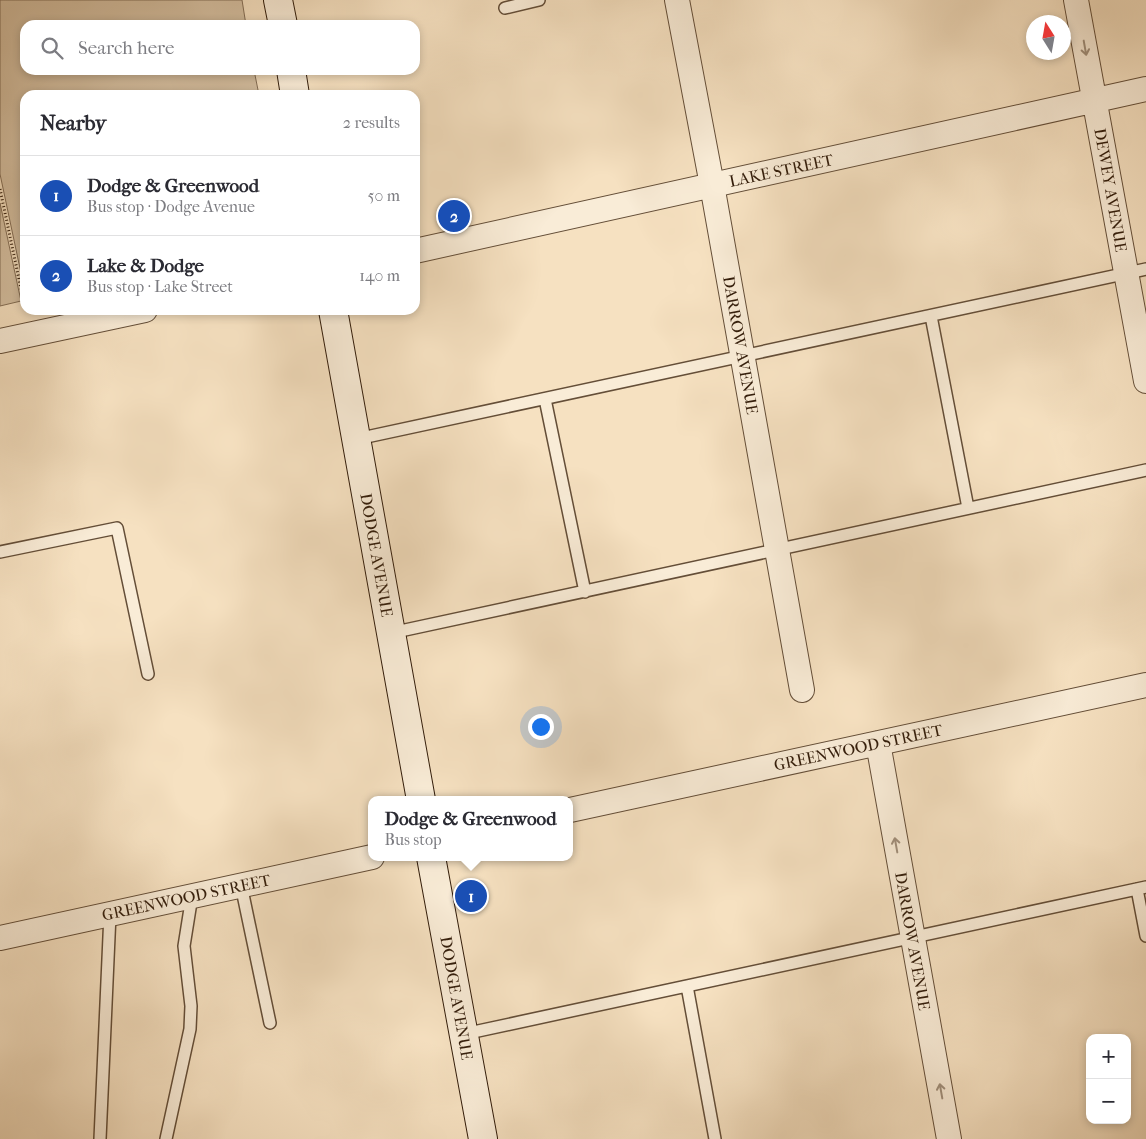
<!DOCTYPE html>
<html lang="en">
<head>
<meta charset="utf-8">
<style>
	body { margin:0; font-family:"IM FELL French Canon",serif; background:#f7f7f7; color:#2b2b33 }
	.controls { position:absolute; right:15px; bottom:15px; display:grid; overflow:hidden; border-radius:10px; box-shadow:0 2px 8px #0003 }
	.controls button { width:45px; height:45px; display:grid; place-items:center; padding:0; border:0; border-bottom:1px solid #e1e1e2; background:#fff; color:#2b2b33; font:25px sans-serif }
	.compass { position:absolute; left:1026px; top:15px; width:45px; height:45px; border-radius:50%; background:#fff; box-shadow:0 2px 8px #0003; rotate:349deg }
	.you { position:absolute; left:540px; top:726px; width:18px; height:18px; margin:-12px; border:4px solid #fff; border-radius:50%; background:#1a73e8; box-shadow:0 0 0 8px #1a73e833 }
	.badge { display:grid; place-items:center; width:32px; height:32px; border-radius:50%; background:#2563eb; color:#fff; font-size:16px; font-weight:700 }
	.pin { position:absolute; translate:-50% -50%; border:2px solid #fff; box-shadow:0 1px 5px #0006 }
	.popup { position:absolute; left:368px; top:796px; width:205px; height:65px; box-sizing:border-box; display:grid; place-content:center; border-radius:10px; background:#fff; filter:drop-shadow(0 1px 4px #0005); font-size:16px; white-space:nowrap; color:#7c7c81 }
	.popup b { font-size:19px; color:#2b2b33 }
	.popup::after { content:''; position:absolute; left:50%; top:100%; margin-left:-10px; border:10px solid transparent; border-top-color:#fff }
	.list { margin:0; padding:0; list-style:none }
	h2 { display:flex; justify-content:space-between; align-items:center; height:65px; margin:0; padding:0 20px; font-size:21px }
	h2 small { font-size:16px; font-weight:400; color:#7c7c81 }
	.list li { display:grid; grid-template-columns:32px 1fr auto; gap:15px; align-items:center; box-sizing:border-box; height:80px; padding:0 20px; border-top:1px solid #e1e1e2 }
	.list b { display:block; font-size:19px; white-space:nowrap }
	.list p { margin:0; font-size:16px; white-space:nowrap; color:#7c7c81 }
	.list em { font-size:16px; font-style:normal; color:#7c7c81 }
	.icon { flex:none; width:28px; height:28px; fill:none; stroke:currentColor; stroke-width:2; stroke-linecap:round; stroke-linejoin:round }
	.map { position:relative; flex:none; width:1146px; height:1139px; overflow:hidden }
	.search { position:absolute; background:#fff; box-shadow:0 2px 8px #0003; left:20px; top:20px; width:400px; height:55px; display:flex; align-items:center; gap:12px; box-sizing:border-box; padding:0 18px; border-radius:15px; color:#7c7c81; font-size:19px }
	.panel { position:absolute; background:#fff; box-shadow:0 2px 8px #0003; left:20px; top:90px; width:400px; height:225px; border-radius:15px }
	.map>svg:first-child { display:block }
	.green { fill:#d5c0a2; stroke:#846e56 }
	.lines { fill:none; stroke-linecap:round; stroke-linejoin:round }
	.service-casing { stroke:#644e38; stroke-width:14 }
	.minor-casing { stroke:#644e38; stroke-width:26 }
	.secondary-casing { stroke:#331d0b; stroke-width:30 }
	.path { stroke:#331d0b; stroke-width:3; stroke-dasharray:1 2.5; stroke-linecap:butt }
	.service { stroke:#f9ecd7; stroke-width:11 }
	.minor { stroke:#f9ecd7; stroke-width:24 }
	.secondary { stroke:#f9ecd7; stroke-width:28 }
	.oneway { stroke:#a08f7b }
	.labels { text-anchor:middle; stroke-width:4.5; stroke-linejoin:round; paint-order:stroke }
	.street-label { font-size:16px; fill:#331d0b; stroke:#f9ecd7 }
</style>
</head>
<body>
<div class="map">
<svg width="1146" height="1139" viewBox="0 0 1146 1139">
	<rect width="100%" height="100%" fill="#f6e1c1"/>
	<filter id="stains"><feTurbulence type="fractalNoise" baseFrequency=".004" numOctaves="4"/><feColorMatrix values="0 0 0 0 .2 0 0 0 0 .09 0 0 0 0 .02 0 0 0 .5 -.17"/></filter>
	<radialGradient id="worn" r=".72"><stop offset=".6" stop-color="#630" stop-opacity="0"/><stop offset="1" stop-color="#630" stop-opacity=".3"/></radialGradient>
	<path class="green" d="M0,0H242L246,25H25V70H254L259,95H25V292L0,174Z
		M0,203L21,301L0,306Z"/>
	<g class="lines">
		<g class="service-casing">
			<path id="service" d="M505,8L539,0
				M931,316L968,508
				M545,399L585,592
				M357,439L1146,269
				M0,552L117,528L148,674
				M391,633L1146,470
				M241,885L270,1023
				M1137,889L1146,936
				M687,986L715,1139
				M464,1034L1146,887
				M100,1139L110,914
				M166,1139L190,1029L191,1006L184,946L192,896"/>
		</g>
		<g class="minor-casing">
			<path id="minor" d="M677,0L712,185L802,690
				M1076,0L1146,381
				M415,251L1146,89
				M0,341L145,310
				M878,743L949,1139
				M570,810L1146,685
				M0,938L372,857"/>
		</g>
		<g class="secondary-casing">
			<path id="secondary" d="M278,0L283,25
				M291,70L295,95
				M333,310L421,800
				M431,857L483,1139"/>
		</g>
		<path class="path" d="M0,189L24,303"/>
		<use href="#service" class="service"/>
		<use href="#minor" class="minor"/>
		<use href="#secondary" class="secondary"/>
	</g>
	<defs><path id="oneway-shaft" d="M-6 0H5M1.5-3L5.5 0L1.5 3" fill="none" stroke-width="1.6" stroke-linecap="round" stroke-linejoin="round" transform="scale(1.25)"/></defs>
	<g class="oneway">
		<use href="#oneway-shaft" transform="translate(1085 48) rotate(80)"/>
		<use href="#oneway-shaft" transform="translate(896 845) rotate(-100)"/>
		<use href="#oneway-shaft" transform="translate(941 1091) rotate(-100)"/>
	</g>
	<g class="labels">
		<g class="street-label">
			<text transform="translate(781 170) rotate(-12)" y="6">LAKE STREET</text>
			<text transform="translate(1111 190) rotate(80)" y="6">DEWEY AVENUE</text>
			<text transform="translate(741 345) rotate(80)" y="6">DARROW AVENUE</text>
			<text transform="translate(377 555) rotate(80)" y="6">DODGE AVENUE</text>
			<text transform="translate(858 747) rotate(-12)" y="6">GREENWOOD STREET</text>
			<text transform="translate(186 897) rotate(-12)" y="6">GREENWOOD STREET</text>
			<text transform="translate(913 941) rotate(80)" y="6">DARROW AVENUE</text>
			<text transform="translate(457 998) rotate(80)" y="6">DODGE AVENUE</text>
		</g>
	</g>
	<rect width="100%" height="100%" filter="url(#stains)"/>
	<rect width="100%" height="100%" fill="url(#worn)"/>
</svg>
<div class="controls">
<button>+</button>
<button>−</button>
</div>
<svg class="compass" viewBox="-18 -18 36 36"><path d="M0-13l5 13h-10z" fill="#e53935"/><path d="M0 13l5-13h-10z" fill="#7c7c81"/></svg>
<div class="you"></div>
<div class="pin badge" style="left:471px;top:896px;background:#1a4fb4">1</div>
<div class="popup"><b>Dodge &amp; Greenwood</b>Bus stop</div>
<div class="pin badge" style="left:454px;top:216px;background:#1a4fb4">2</div>
<div class="search"><svg class="icon" aria-label="search" viewBox="0 0 24 24"><circle cx="10" cy="10" r="6"/><path d="M15 15l6 6"/></svg>Search here</div>
<section class="panel">
<h2>Nearby<small>2 results</small></h2>
<ul class="list">
<li><span class="badge" style="background:#1a4fb4">1</span><div><b>Dodge &amp; Greenwood</b><p>Bus stop · Dodge Avenue</p></div><em>50 m</em></li>
<li><span class="badge" style="background:#1a4fb4">2</span><div><b>Lake &amp; Dodge</b><p>Bus stop · Lake Street</p></div><em>140 m</em></li>
</ul>
</section>
</div>
</body>
</html>
